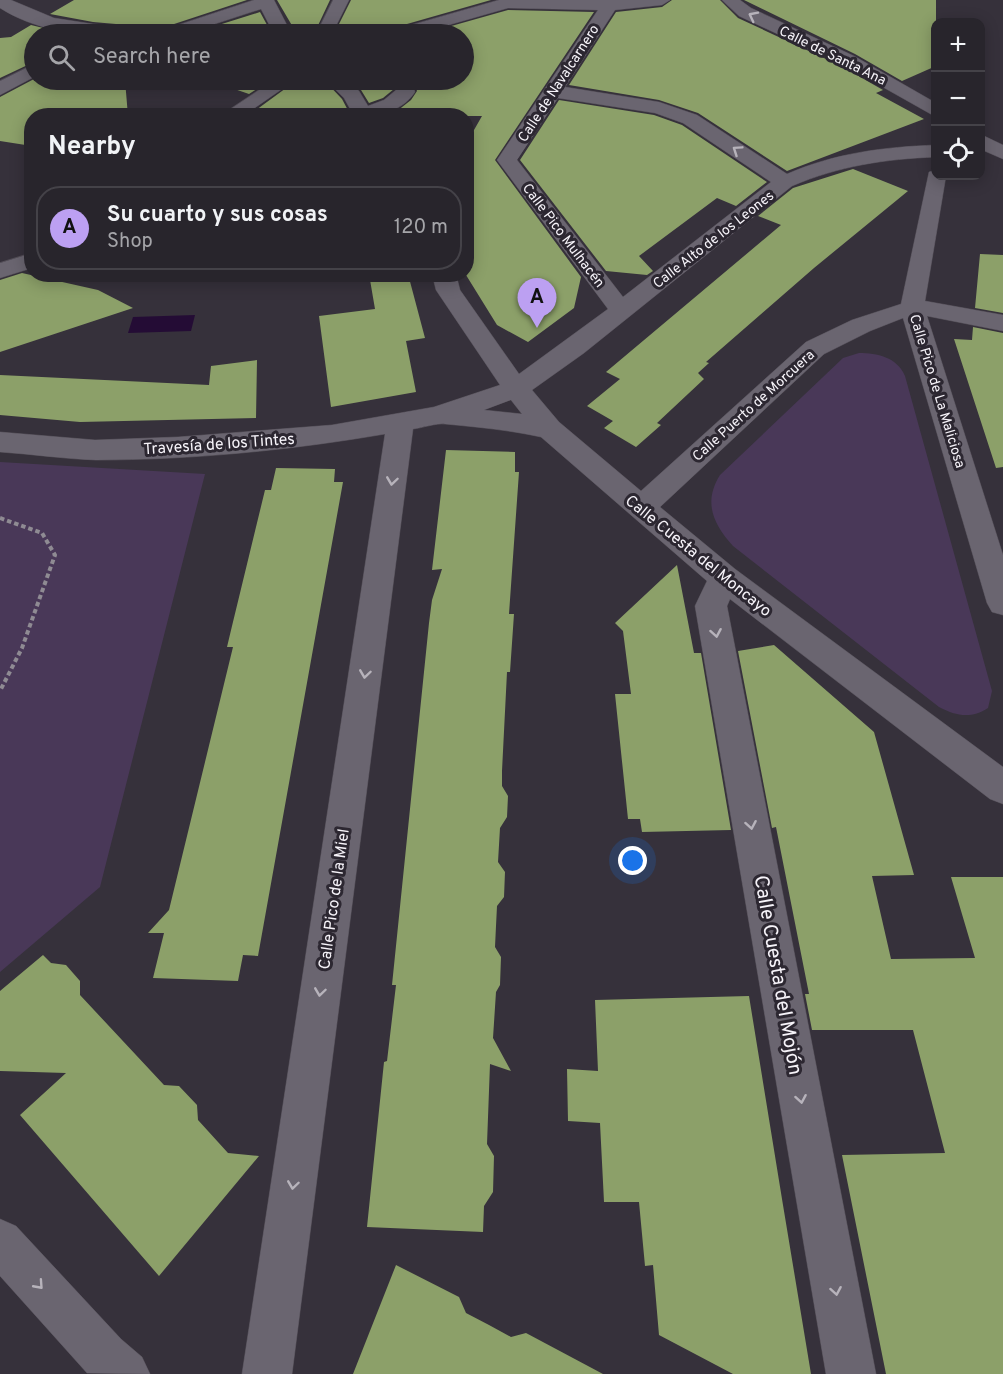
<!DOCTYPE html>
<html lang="en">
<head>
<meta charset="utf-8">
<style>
	body { margin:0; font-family:Overpass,sans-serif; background:#343138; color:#f1f3f6 }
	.controls { position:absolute; right:18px; top:18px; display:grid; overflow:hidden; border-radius:12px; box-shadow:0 3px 15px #0003 }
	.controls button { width:54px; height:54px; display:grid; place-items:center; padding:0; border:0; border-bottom:2px solid #444248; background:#28252c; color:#f1f3f6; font:30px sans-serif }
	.you { position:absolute; left:633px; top:861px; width:21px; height:21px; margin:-15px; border:4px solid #fff; border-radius:50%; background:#1a73e8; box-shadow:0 0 0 9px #1a73e833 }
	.badge { display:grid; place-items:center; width:39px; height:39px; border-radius:50%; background:#bca0f2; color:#111; font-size:20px; font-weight:700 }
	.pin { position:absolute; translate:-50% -50px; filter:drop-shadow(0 2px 3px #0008) }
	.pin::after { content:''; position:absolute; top:32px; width:21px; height:18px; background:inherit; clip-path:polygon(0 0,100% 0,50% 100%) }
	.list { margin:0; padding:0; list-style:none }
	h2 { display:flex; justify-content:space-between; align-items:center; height:78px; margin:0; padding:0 24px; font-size:26px }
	h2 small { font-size:20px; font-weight:400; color:#a5a5a9 }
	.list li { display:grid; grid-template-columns:39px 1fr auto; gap:18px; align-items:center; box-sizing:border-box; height:84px; margin:0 12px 12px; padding:0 12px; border:2px solid #444248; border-radius:24px }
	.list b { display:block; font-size:22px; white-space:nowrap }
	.list p { margin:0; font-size:20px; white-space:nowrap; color:#a5a5a9 }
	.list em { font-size:20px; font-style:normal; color:#a5a5a9 }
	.icon { flex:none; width:33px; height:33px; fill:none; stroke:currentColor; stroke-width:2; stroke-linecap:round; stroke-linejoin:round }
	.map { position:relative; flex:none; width:1003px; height:1374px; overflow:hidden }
	.search { position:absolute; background:#28252c; box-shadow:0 3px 15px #0003; left:24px; top:24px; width:450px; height:66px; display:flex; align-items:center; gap:15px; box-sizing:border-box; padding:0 21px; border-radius:33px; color:#a5a5a9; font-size:22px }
	.panel { position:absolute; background:#28252c; box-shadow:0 3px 15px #0003; left:24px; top:108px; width:450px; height:174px; border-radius:24px }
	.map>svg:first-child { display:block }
	.green { fill:#493858 }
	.water { fill:#240c35 }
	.building { fill:#8ca069 }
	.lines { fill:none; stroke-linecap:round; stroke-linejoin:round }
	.minor-casing { stroke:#524d56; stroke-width:1 }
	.path-far1 { stroke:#8f8b93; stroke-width:2; stroke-dasharray:2 1.5; stroke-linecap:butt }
	.path { stroke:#8f8b93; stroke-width:4; stroke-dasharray:4.5 3; stroke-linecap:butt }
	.minor { fill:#6a6570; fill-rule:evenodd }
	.oneway { stroke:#b7b3bb }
	.labels { text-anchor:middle; stroke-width:6; stroke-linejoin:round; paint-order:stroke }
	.far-street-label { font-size:14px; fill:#f6f3f9; stroke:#2c2731 }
	.street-label { font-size:16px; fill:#f6f3f9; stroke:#2c2731 }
	.near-street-label { font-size:20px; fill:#f6f3f9; stroke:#2c2731 }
</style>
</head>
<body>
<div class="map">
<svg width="1003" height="1374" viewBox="0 0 1003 1374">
	<rect width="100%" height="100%" fill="#36313b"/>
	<path class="green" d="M859,353C877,353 897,357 905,376L992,691L988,708C971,719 956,716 939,707L733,546C713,524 703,502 720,475L843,358Z
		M0,462L205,474L100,887L0,972Z"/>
	<path class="water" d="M195,315L191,331L128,333L133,317Z"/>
	<path class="building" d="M74,0H247L162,28L159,31L150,27L93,22L50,14Z
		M277,0H330L314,34H297Z
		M351,0H491L393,28L389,34H334Z
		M672,0H720L738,18L841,66L883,90L876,93L924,119L787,171L698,113L659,100L569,85L616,12L662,7Z
		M744,0H936V66L902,81L855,54Z
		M508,10L594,12L495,160L581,277L574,308L528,342L497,325L466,275V144L482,116H383L397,111L411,100L417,91L413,80H464V34H423Z
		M260,12L272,34H190Z
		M31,25L68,34H34V62L0,78V38L11,37Z
		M34,79L125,80L128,116H32V146L0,141V97Z
		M208,80H271L249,94Z
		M297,80H324L342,99L351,116H248Z
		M349,80H395L394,89L383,98L369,103L361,90Z
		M559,100L654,115L682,125L767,182L736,206L717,198L639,256L653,271L647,275L606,271L520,160Z
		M853,169L908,191L814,268L706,362L709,363L698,373L704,379L657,423L661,425L636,447L604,428L613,421L587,406L620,379L606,372L781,225L758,216L793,188Z
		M980,254L1003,255V313L975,308Z
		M22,273L98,290L133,308L0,352V280Z
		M369,274H408L425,338L406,341L416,392L331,407L319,316L375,309Z
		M973,327L1003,333V467L996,468L954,339L972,340Z
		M257,360L256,418L80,422L0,415V375L209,385L211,366Z
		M446,450L515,452V472H519L509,614H514L510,672H507L502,771V786L508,796L507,817L500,828L498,862L505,872L504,897L497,906L496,926L495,947L501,957L500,985L496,992L493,1038L511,1071L490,1064L487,1144L494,1156L493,1192L484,1206L483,1232L367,1227L384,1062L387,1061L396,985H392L429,623L432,600L442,569L432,570Z
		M276,468L335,469L334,482H343L258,956L243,955L238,981L153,978L164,933H148L169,910L233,647H227L232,626L265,490H271Z
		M677,565L694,653H701L731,830L642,832L640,819H628L615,694H631L623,631L615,623Z
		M774,645L874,732L914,875L872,876L891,959L975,958L951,877H1003V1374H886L842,1155L945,1153L913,1030H812L805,994H809L776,827L772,828L738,651Z
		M43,955L51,963L66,965L80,981V995L164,1085L179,1086L197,1105L198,1120L228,1153L259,1156L159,1276L20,1115L66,1073L0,1071V991Z
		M749,996L782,1199L811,1374H733L659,1335L653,1265L645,1266L639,1202H604L600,1123L568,1121L567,1069L598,1071L595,1000Z
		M396,1265L459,1297L466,1313L489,1325L511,1337L526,1333L603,1374H353Z"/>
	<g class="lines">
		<g class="minor-casing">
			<path id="minor" d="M0,0H11L54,18L93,24L150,29L159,34C109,40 43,36 0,8Z
				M254,0H274L289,29L295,34H274L261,9L184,34H160L163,30Z
				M333,0H349L332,34H316Z
				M499,0H670L662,5L615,10L565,87L659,102L697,115L787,174C835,153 884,147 936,145V157C885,159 839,166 792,186L584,353L532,390L559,422L641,491L806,342L852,320L901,304L929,172L936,170V176H946L925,301L1003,315V331L927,316L1003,555V615L992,612L987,603L903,318L870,331L824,354L660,507L735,569L1003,767V804L990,799L730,599L727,606L876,1374H826L695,606L707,581L541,437C509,430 477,427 445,424C436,423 422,428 413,429L292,1374H242L385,434C292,450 191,460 96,460C64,459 32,454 0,452V432L95,440L178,437L332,425L434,407L500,385L436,290L432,274H456L460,290L519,374L608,309L497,160L598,10L508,8L417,34H391L394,30ZM558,98L655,113L683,123L771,182L623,297L517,160ZM511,400L522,414L484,410Z
				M722,0H740L751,8L854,56L936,103V117L842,64L739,16Z
				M34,64V77L0,95V81Z
				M274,80H295L243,116H220Z
				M326,80H346L359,91L368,106L384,100L396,90L395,83L397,80H411L415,92C401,113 378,116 354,116L344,98Z
				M980,134L1003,145V159L980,149Z
				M32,253V268L0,278V263Z
				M0,1219L16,1226L121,1339L142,1357L150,1374L87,1373L0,1276Z"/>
		</g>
		<path class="path-far1" d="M132,116L144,112L167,116"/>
		<path class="path" d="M0,518L42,533L55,555L22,648L0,691"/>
		<use href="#minor" class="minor"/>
	</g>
	<defs><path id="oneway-chevron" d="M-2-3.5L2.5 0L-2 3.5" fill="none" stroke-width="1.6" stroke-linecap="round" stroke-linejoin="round" transform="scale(1.5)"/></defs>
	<g class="oneway">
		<use href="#oneway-chevron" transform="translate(753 16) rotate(-153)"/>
		<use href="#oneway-chevron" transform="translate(737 150) rotate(-146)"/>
		<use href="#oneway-chevron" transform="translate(392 481) rotate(98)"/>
		<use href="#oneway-chevron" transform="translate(716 633) rotate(80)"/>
		<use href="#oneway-chevron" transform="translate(365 674) rotate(98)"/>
		<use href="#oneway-chevron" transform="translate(751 825) rotate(80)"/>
		<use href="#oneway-chevron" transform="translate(320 992) rotate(98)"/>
		<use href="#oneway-chevron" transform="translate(801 1099) rotate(80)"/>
		<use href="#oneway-chevron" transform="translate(293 1185) rotate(98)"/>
		<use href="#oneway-chevron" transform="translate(39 1285) rotate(48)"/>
		<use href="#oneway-chevron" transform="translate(836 1291) rotate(80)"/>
	</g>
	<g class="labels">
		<g class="far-street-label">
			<text transform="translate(833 55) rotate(26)" y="5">Calle de Santa Ana</text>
			<text transform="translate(558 83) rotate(-57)" y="5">Calle de Navalcarnero</text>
			<text transform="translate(564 235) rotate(53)" y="5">Calle Pico Mulhacén</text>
			<text transform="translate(713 239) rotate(-38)" y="5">Calle Alto de los Leones</text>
			<text transform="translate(938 391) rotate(73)" y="5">Calle Pico de La Maliciosa</text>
			<text transform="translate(753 405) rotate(-42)" y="5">Calle Puerto de Morcuera</text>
		</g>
		<g class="street-label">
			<text transform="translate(219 443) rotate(-4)" y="6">Travesía de los Tintes</text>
			<text transform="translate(699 555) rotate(39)" y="6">Calle Cuesta del Moncayo</text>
			<text transform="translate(333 899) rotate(-82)" y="6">Calle Pico de la Miel</text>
		</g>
		<g class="near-street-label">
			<text transform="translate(779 975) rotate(80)" y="7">Calle Cuesta del Mojón</text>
		</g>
	</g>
</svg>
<div class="controls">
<button>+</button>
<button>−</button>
<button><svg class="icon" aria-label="locate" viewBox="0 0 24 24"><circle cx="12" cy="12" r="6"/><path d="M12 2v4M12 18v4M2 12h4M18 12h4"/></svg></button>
</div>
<div class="you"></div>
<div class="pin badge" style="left:537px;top:328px">A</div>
<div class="search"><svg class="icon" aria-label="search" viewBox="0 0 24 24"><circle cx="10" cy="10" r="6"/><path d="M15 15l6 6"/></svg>Search here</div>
<section class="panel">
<h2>Nearby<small></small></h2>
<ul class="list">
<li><span class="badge">A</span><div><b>Su cuarto y sus cosas</b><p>Shop</p></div><em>120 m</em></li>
</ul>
</section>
</div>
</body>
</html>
